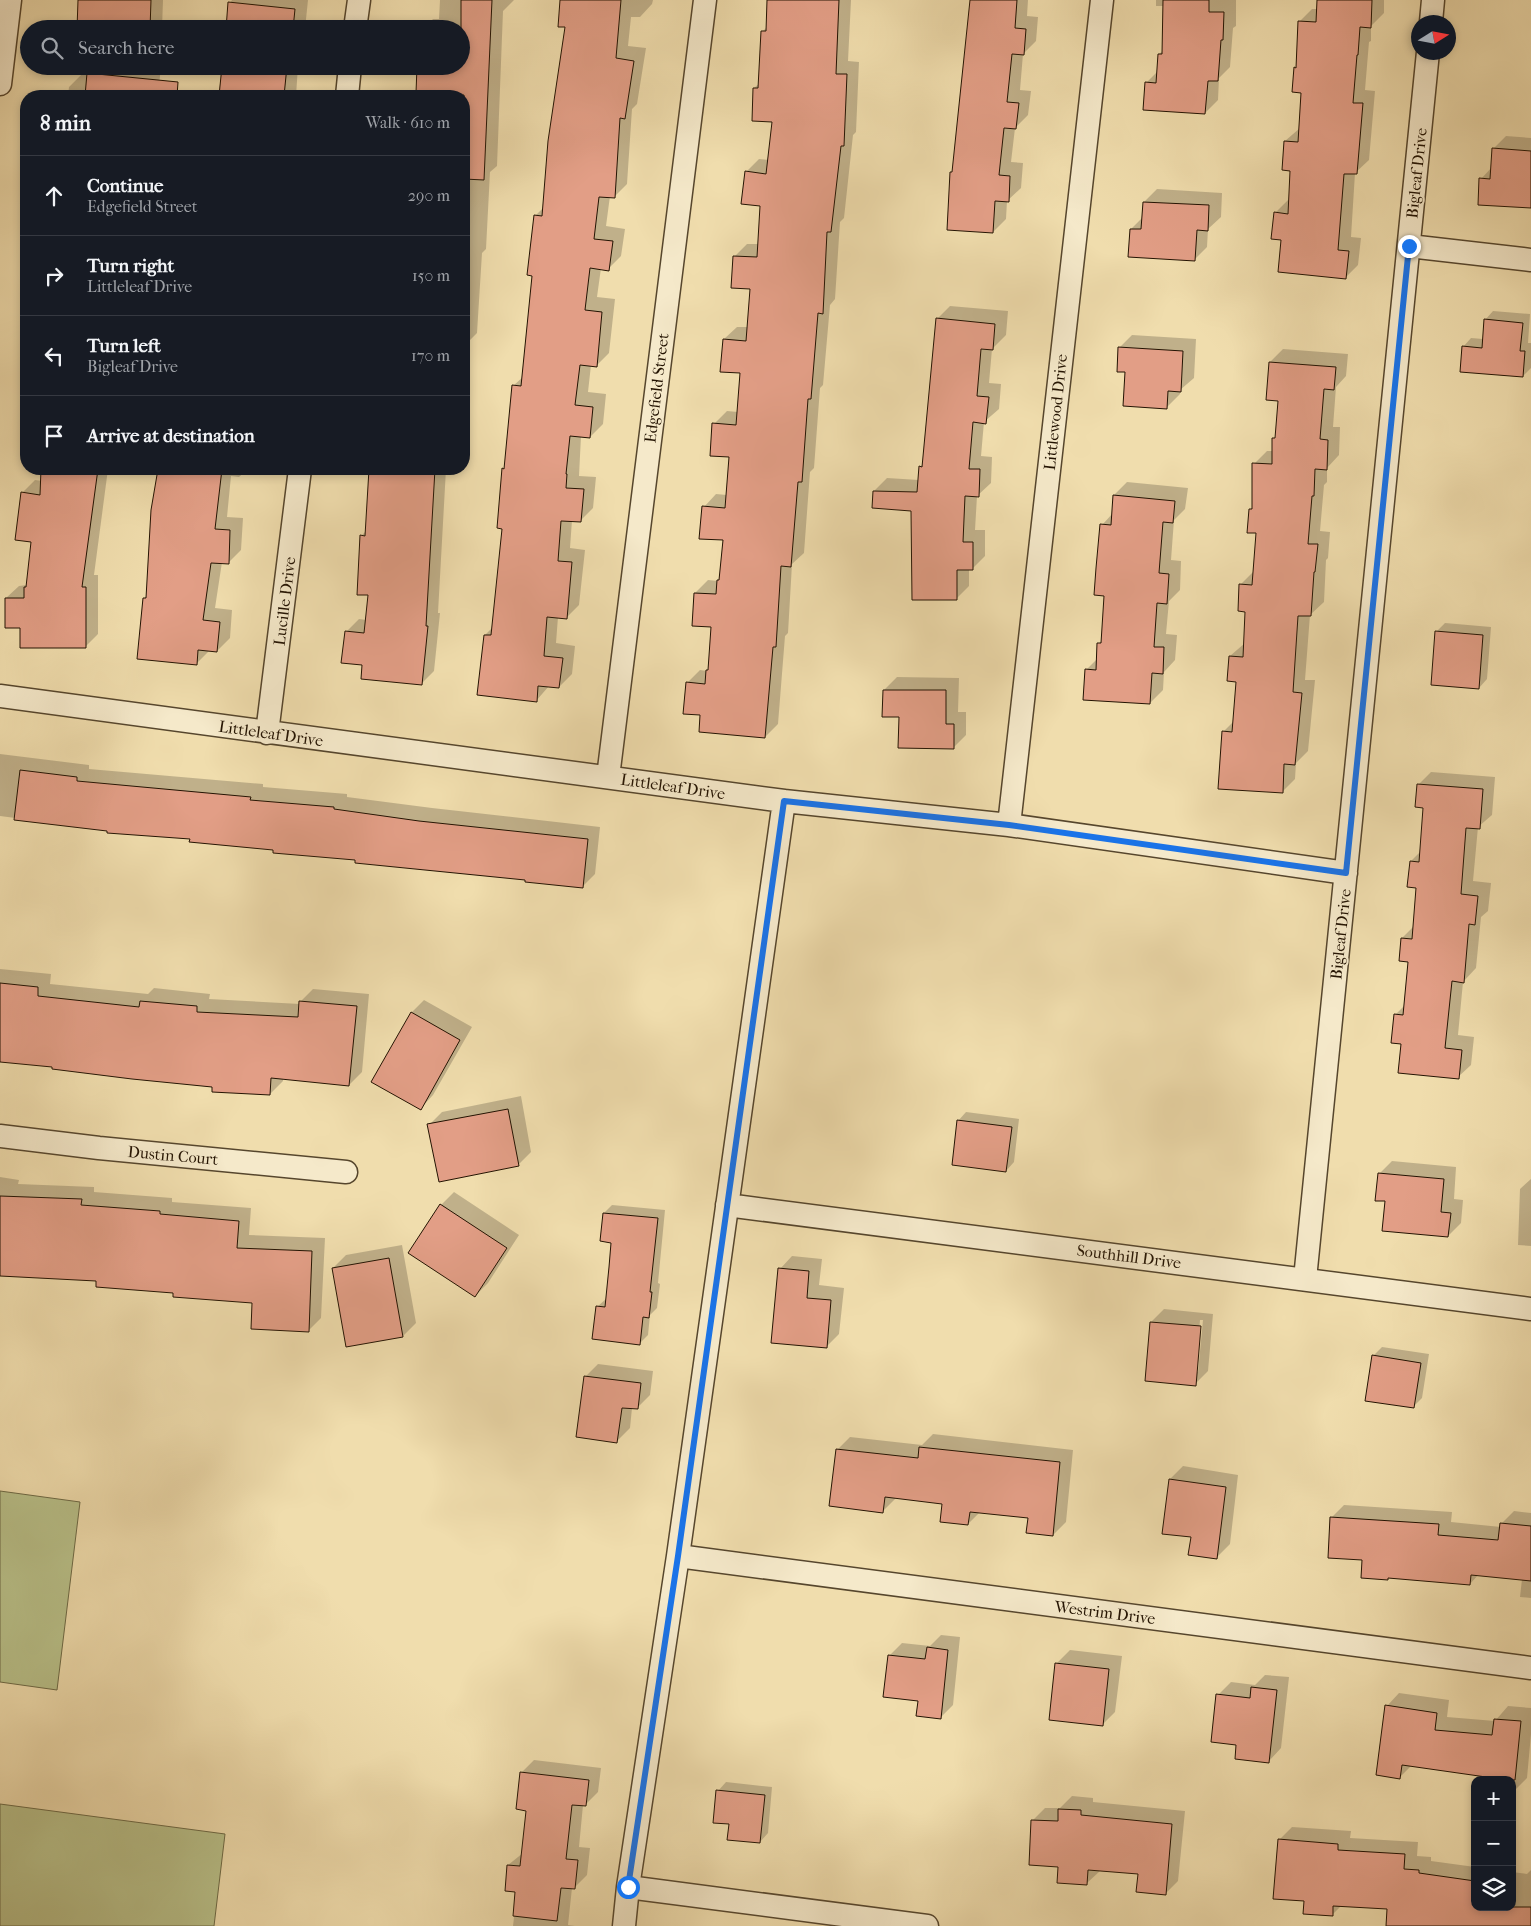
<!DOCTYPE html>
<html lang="en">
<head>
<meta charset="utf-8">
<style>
	body { margin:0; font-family:"IM FELL French Canon",serif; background:#20242c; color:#f1f3f6 }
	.controls { position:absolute; right:15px; bottom:15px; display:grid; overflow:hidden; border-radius:10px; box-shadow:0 2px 8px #0003 }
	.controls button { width:45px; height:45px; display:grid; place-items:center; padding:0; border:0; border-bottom:1px solid #363941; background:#171b24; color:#f1f3f6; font:25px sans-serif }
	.compass { position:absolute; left:1411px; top:15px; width:45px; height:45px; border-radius:50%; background:#171b24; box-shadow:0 2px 8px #0003; rotate:79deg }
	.stop { position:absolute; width:15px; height:15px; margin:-11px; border:4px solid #1a73e8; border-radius:50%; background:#fff }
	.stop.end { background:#1a73e8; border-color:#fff; box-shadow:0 1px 5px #0008 }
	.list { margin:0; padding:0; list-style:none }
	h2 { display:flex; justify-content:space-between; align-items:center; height:65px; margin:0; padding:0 20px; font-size:21px }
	h2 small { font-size:16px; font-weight:400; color:#9ea1a6 }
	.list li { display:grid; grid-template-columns:32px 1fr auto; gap:15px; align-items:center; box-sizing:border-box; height:80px; padding:0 20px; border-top:1px solid #363941 }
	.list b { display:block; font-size:19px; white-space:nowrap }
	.list p { margin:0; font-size:16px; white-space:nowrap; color:#9ea1a6 }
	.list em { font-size:16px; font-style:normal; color:#9ea1a6 }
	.icon { flex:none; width:28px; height:28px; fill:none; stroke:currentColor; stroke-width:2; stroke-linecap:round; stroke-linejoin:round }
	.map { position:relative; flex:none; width:1531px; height:1926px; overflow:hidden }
	.search { position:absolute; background:#171b24; box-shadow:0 2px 8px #0003; left:20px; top:20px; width:450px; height:55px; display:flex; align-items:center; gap:12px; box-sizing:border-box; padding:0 18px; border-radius:28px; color:#9ea1a6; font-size:19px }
	.panel { position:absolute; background:#171b24; box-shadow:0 2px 8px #0003; left:20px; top:90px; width:450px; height:385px; border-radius:20px }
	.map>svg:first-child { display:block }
	.green { fill:#b9c18a; stroke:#6e6a46 }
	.shadow { fill:#0003; fill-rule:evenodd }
	.building { fill:#e29e86; stroke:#231302 }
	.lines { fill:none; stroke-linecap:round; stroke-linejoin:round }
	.street-casing { stroke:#56462d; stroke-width:25 }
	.street { stroke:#f5e9ca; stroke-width:22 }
	.route { stroke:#1a73e8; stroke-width:6 }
	.labels { text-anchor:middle; stroke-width:4; stroke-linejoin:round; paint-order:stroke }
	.street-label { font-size:16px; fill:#231302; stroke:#f5e9ca }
</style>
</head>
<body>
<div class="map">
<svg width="1531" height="1926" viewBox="0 0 1531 1926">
	<rect width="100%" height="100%" fill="#f0ddad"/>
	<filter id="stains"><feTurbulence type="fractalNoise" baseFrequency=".004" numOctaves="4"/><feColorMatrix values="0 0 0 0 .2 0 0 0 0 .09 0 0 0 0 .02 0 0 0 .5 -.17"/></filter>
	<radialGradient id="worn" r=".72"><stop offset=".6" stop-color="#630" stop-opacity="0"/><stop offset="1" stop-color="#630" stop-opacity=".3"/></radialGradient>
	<path class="green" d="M0,1491L80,1502L57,1690L0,1682Z
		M0,1804L225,1834L214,1926H0Z"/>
	<path class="shadow" d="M79,0H163L162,29H78Z
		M232,0H308L305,29H227L230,3Z
		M440,0H514L503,11L497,166L490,172L486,249L482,253L477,333L464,346V96H417L418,66H461V29H423L433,19H439Z
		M562,0H653L652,4L640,17H631L628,46L646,48L637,104L632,109L627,184L614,197L610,196L606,226L625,229L621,256L608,269L601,268L597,297L615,299L609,353L596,366L591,365L588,392L606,394L603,424L590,437L581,436L579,476L596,477L593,508L580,521L572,520L570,548L585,550L579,605L566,618L558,617L556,643L575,646L572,674L559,687L549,686L536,701L485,635L493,627L504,527L503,469L506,466L513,386L524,376L534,275L535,216L544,207L566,26Z
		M768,0H851L848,61L859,62L856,132L853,135L844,218L840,222L835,299L830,305L823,385L820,388L814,468L810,472L804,553L792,564L788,633L785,636L778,724L765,737L702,714L687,683L700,670L707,671L709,668L712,626L695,593L708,580L718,581L721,578L725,539L704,507L716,494L727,495L731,456L714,424L727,411L738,412L741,372L724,339L737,327H748L752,288L734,257L747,244H759L761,205L746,172L759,159L769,160L774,121L754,88L760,83L762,32L767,27Z
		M972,0H1028L1027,16L1038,17L1036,41L1023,54L1020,90L1031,91L1028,115L1015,128L1011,162L1023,163L1021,188L1007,201L1006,219L993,232L951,173L953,171Z
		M1156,0H1236V26L1233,28L1230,67L1219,78L1218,100L1205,113L1146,83L1158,71L1159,54L1164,50L1165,6H1156Z
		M1318,0H1384V13L1371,26V41L1369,42L1365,90L1375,91L1369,160L1355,173L1351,237L1361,238L1358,265L1345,278L1283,239L1275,213L1288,200H1290L1292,170L1285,141L1300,128L1302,91L1295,68L1298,66L1299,22L1312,9H1318Z
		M89,66H161L158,96H68L69,87L82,74L88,75Z
		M223,66H298L296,96H218Z
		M1506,136L1531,138V207L1481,179L1492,167L1493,149Z
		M1157,189L1222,193L1221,217L1208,229L1207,247L1194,260L1131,229L1144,216V202Z
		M950,306L1008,311L1006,335L992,349L989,383L1001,384L999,409L984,422L981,456L992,457L991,483L977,496L975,530H985V556L972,569H969V586L956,599L912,510L874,491L887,478L919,480L920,467L924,463L937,319Z
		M1493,311L1530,314L1528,343H1531V368L1523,376L1463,347L1471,338L1483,339L1485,320Z
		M1132,335L1196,339L1194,378L1180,390V394L1167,407L1126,371L1119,348Z
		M1283,349L1348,354L1346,376L1336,387L1333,427H1340L1339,455L1327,468V482L1324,485L1320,531L1330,532L1328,558L1326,560L1324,602L1310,615L1305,680H1315L1308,751L1296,763L1295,779L1282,792L1223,732L1234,721L1238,681L1230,656L1245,643L1246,611L1240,585L1253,572L1257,532L1251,509L1253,507L1254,464L1267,451H1273L1274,439L1277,436L1279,400L1270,362Z
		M42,469H108L94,575H98V634L85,647L22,627L6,598L19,586L27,585L33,541L22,493L35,480L42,481Z
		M158,469H248L239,477L231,476L227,517L243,518L241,550L228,563L222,562L215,608L232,610L230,638L217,651H209L196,664L144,599L147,595L153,510Z
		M370,469H446L438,613H440L434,671L421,684L364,664L346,632L359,619L367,620L370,594L361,536L367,530Z
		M1127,482L1188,488L1185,509L1174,520L1171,560L1181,561L1180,590L1169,601L1166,634L1177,635L1175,660L1164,672L1163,690L1150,703L1086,670L1098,658L1099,644L1102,640L1106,594L1102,525L1113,513L1114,495Z
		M1445,623L1491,627L1487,679L1479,688L1436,632Z
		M897,677L959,678L958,712H966V735L953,748L900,716L884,690Z
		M0,754L89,765V769L263,784V787L347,794V797L432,808L600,827L595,874L582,887L191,838L108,830L0,816Z
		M1431,772L1495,777L1492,815L1478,827L1473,881L1491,883L1488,911L1481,917L1476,968L1463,982L1458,1035L1474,1037L1471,1065L1458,1077L1402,1042L1395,1015L1405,1005L1409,960L1402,938L1414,926L1418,887L1411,861L1421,851L1424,807L1418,785Z
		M0,969L51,974L50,984L148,994L154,988L210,994L209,999L300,1004V1002L313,989L369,994L362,1072L349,1085L283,1078V1081L270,1094L53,1066L0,1061Z
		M424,1000L472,1027L433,1095L421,1108L412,1012Z
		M521,1096L531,1152L518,1165L429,1125L442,1112Z
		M966,1112L1019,1119L1014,1162L1006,1171L958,1121Z
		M1392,1161L1456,1167L1454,1199L1463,1200L1461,1223L1448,1236L1386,1200L1379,1174Z
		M0,1177L19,1180L18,1184L94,1187V1192L172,1198V1202L251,1208L249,1235L325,1238L321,1318L308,1331L253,1302L97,1280L0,1273Z
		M1531,1179V1246L1518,1245L1520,1189Z
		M454,1192L519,1235L488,1283L475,1296L441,1205Z
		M612,1205L665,1210L658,1283L660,1284L657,1308L650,1315L648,1335L640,1343L597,1307L607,1298L612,1241L601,1240L604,1213Z
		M402,1245L416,1323L403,1336L333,1268L346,1255Z
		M792,1256L822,1259L819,1285L844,1288L839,1334L826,1347L780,1269Z
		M1164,1309L1213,1314L1208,1371L1195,1384L1151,1322ZM1200,1320H1203L1198,1372H1196Z
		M1382,1347L1429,1354L1422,1398L1414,1406L1373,1356Z
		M598,1364L653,1371L650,1395L637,1408H632L630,1428L617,1441L585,1377Z
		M933,1434L1073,1450L1066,1522L1053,1535L1029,1517L980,1512L968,1524L944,1503L896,1498L883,1511L837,1450L850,1437L922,1445Z
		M1183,1466L1238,1475L1230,1544L1217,1557L1192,1536L1170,1479Z
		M1344,1505L1452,1512L1451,1522L1501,1527V1524L1514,1511L1531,1513V1598L1520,1597L1522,1579L1479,1574L1470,1584L1363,1558L1331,1518Z
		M941,1635L960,1637L953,1705L940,1718L919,1700L889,1656L902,1643L930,1646Z
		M1070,1650L1122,1656L1115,1712L1102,1725L1057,1663Z
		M1265,1675L1289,1677L1281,1748L1269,1761L1238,1744L1218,1695L1231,1682L1255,1685Z
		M1399,1693L1449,1700L1447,1717L1495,1721L1508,1706L1531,1708V1734L1527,1778L1514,1791L1512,1780L1412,1765L1400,1777L1387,1706Z
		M534,1760L601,1768L598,1792L585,1805H583L579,1847L590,1848L587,1875L574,1888H572L568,1925L575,1926H513L517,1891L508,1865L523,1853L528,1810L521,1773Z
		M726,1782L772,1787L768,1833L760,1842L730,1823L718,1791Z
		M1072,1796L1093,1798V1802L1185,1811L1178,1881L1165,1894L1140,1873L1100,1871L1087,1883L1060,1866L1032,1821L1045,1808H1060Z
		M1292,1827L1351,1831L1350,1838L1418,1842L1417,1856L1431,1857V1861L1475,1867V1907H1512V1872L1527,1874L1531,1870V1926H1397L1388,1908L1342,1905L1332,1915L1305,1900L1279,1840Z"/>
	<path class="building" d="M78,0H151L150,29H77Z
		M461,0H492L484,180L464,179V95L416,93L417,66H461Z
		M560,0H621L616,58L634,61L625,119L620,118L615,198L599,197L594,239L613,241L609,271L590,268L585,310L602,312L597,367L580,365L575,405L593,407L590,438L570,436L566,474H567L566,488L584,489L581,522L561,521L558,561L572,562L567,619L547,617L544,656L563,658L559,688L538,686L537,702L477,695L484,635H491L502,529L497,528L502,468L504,469L512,385L521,386L532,276L527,275L534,215L542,216L548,141L565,27H558Z
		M767,0H839L836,74H847L844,146H841L831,232H827L823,314L818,313L811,399H808L802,482H798L791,567L781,566L776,647H773L765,738L699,732L700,715L683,714L686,682L705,684L706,670H708L711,627L692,626L694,593L716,594L717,580H719L723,540L699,539L702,506L725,508L729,457L710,456L712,423L736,425L740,373L720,372L723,339L746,341L750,289L731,288L733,256L757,257L760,206L741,204L745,171L766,174L772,122L752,121L753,88H758L761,31H766Z
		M970,0H1017L1015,28L1026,29L1024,55L1012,54L1007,102L1019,103L1016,129L1004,128L999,175L1010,176L1009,202L995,201L993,233L947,230L950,172H952Z
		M1163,0H1209V12H1224L1223,40H1221L1218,81H1208L1205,114L1143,110L1145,82L1156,83L1158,54H1162Z
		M1317,0H1372L1371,28L1360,27L1358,55H1357L1353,103H1363L1357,174H1344L1338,250L1349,251L1346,279L1278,272L1281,240L1271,239L1274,212L1288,214L1290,171L1282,170L1284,141L1298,142L1301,93L1292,92L1294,67L1296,68L1298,21L1316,22Z
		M228,2L295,9L293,29H226Z
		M222,66H287L284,96H219Z
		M87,73L178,82L177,96H85Z
		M1492,148L1531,151V208L1478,205L1479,178L1490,179Z
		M1143,202L1209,205L1208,231L1197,230L1195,261L1128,257L1130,229H1141Z
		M936,318L995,324L993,350L981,349L977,396L989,397L986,424L973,422L969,469H980L979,497L965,496L963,542H973V570H957V600H912L911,511L872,508L873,491L917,492L919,466L922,467Z
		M1484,319L1523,323L1520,351H1525L1523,377L1460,372L1462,346L1482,348Z
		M1118,347L1183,351L1181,392L1168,391L1167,409L1123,406L1125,372H1117Z
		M1269,362L1336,367L1334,390L1324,389L1320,439L1328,440L1327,470L1315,469L1314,496H1312L1308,544H1318L1315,572H1314L1311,616H1298L1293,692L1302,693L1295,765L1284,764L1283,793L1218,789L1222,731L1232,732L1236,682L1227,681L1229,656L1243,657L1245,612L1238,611L1239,584L1252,585L1256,533H1247L1249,509H1252V463L1272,464V438H1275L1278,401L1266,400Z
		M41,469H98L82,587H86V648H20V628H5V598H24V587H26L31,542L15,540L21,492L40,495Z
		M158,469H222L215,529L230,530L229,564L211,563L203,620L220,622L217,652L198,650L197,665L137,659L143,598H146L151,510Z
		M369,469H435L426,626H428L422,685L361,679L362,665L341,663L345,631L364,633L368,595H357L360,535L365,536Z
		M1113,495L1175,501L1173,523L1163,522L1159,573L1169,574L1167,604L1157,603L1154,647H1164L1163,674L1152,673L1150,704L1083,700L1085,669L1096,670L1097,643H1101L1104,596L1094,595L1096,568L1100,524L1111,525Z
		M1435,631L1483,635L1479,689L1431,685Z
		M883,690H946V724H954V749L898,748L899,717H882Z
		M20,770L77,777V781L251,797L250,800L334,807V809L419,821L588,839L583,888L525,882V880L355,863V860L273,853V850L189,842L190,839L107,833V831L14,820Z
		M1417,784L1483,789L1480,829L1466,828L1461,894L1478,896L1475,925L1469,924L1464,983L1452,981L1445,1048L1462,1050L1459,1079L1398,1073L1401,1044L1391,1043L1394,1014L1403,1015L1408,962L1399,961L1401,938L1412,939L1416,888L1407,887L1410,861L1419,862L1423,808L1415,807Z
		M0,983L38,987V996L139,1007L140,1001L197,1006V1012L298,1017L299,1001L357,1006L349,1086L271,1078L270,1095L212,1092V1087L132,1079L52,1069V1067L0,1062Z
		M411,1012L460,1040L421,1110L371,1082Z
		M508,1109L519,1166L439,1182L427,1124Z
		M957,1120L1012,1127L1006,1172L952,1165Z
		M1378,1173L1444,1179L1441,1212L1451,1213L1448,1237L1382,1231L1385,1201H1375Z
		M0,1196L82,1199L81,1205L160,1211V1214L239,1221L237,1248L312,1251L309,1332L251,1329L252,1303L173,1297V1293L96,1287V1281L0,1276Z
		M440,1204L507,1248L475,1297L408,1253Z
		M603,1213L658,1218L650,1292H652L649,1318L643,1317L640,1345L592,1339L596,1306L605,1307L609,1267L611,1243L600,1241Z
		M389,1258L403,1337L346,1347L332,1268Z
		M778,1268L809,1271L807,1298L831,1300L827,1348L771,1343Z
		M1150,1322L1201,1326L1196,1386L1145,1381Z
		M1372,1355L1421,1363L1414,1408L1365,1401Z
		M584,1376L641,1383L638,1409L622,1408L617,1443L576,1437Z
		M919,1447L1060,1462L1053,1536L1026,1533L1028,1518L970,1512L968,1525L940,1522L942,1504L885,1497L883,1513L829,1506L836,1449L918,1458Z
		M1169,1479L1226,1487L1217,1559L1188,1555L1191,1537L1162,1534Z
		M1330,1517L1439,1524L1438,1535L1498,1540L1500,1523L1531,1526V1581L1471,1575L1470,1585L1388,1578V1580L1361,1578L1362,1560L1328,1558Z
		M927,1647L948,1650L941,1719L916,1716L918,1701L883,1697L888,1655L925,1659Z
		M1055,1663L1109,1669L1103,1726L1049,1720Z
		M1251,1687L1277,1690L1269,1763L1235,1759L1236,1745L1211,1742L1216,1694L1250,1698Z
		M1385,1705L1437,1713L1435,1730L1492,1735L1494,1719L1521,1721L1515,1780H1486V1777L1402,1765L1400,1779L1376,1775Z
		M520,1772L589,1780L586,1806L572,1805L566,1859L578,1860L575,1889L561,1888L557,1921L513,1916L515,1892L505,1891L507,1865L520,1866L526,1811L516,1809Z
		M716,1790L765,1795L760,1843L727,1840L729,1824L713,1823Z
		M1058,1809L1081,1810V1815L1172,1824L1166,1895L1136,1892L1138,1874L1088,1870L1087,1885L1057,1883L1058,1867L1029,1865L1031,1820L1058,1821Z
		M1278,1839L1338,1844V1850L1405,1854L1404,1869L1419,1870V1873L1475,1881V1907H1531V1926H1386L1387,1909L1333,1906V1916L1303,1914L1304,1901L1273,1899Z"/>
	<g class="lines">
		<g class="street-casing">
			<path id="street" d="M1431,22L1433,0
				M355,29L359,0
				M0,84L10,0
				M347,96L350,66
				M1409,246L1531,260
				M0,696L784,801L1009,825L1346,873
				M267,733L300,469
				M608,777L705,0
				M1009,825L1102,0
				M0,1136L99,1148L346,1172
				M727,1205L1531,1309
				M1305,1279L1428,52
				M678,1556L1531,1668
				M628,1887L927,1926
				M624,1926L628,1887L678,1556L784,801"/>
		</g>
		<use href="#street" class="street"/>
	</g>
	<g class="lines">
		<path class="route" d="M628,1887L678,1556L784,801L1009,825L1346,873L1409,246"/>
	</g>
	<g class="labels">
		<g class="street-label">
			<text transform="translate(1416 173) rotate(-84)" y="6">Bigleaf Drive</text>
			<text transform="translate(656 388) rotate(-83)" y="6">Edgefield Street</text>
			<text transform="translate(1055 412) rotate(-84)" y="6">Littlewood Drive</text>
			<text transform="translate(284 601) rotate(-83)" y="6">Lucille Drive</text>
			<text transform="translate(271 733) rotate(8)" y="6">Littleleaf Drive</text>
			<text transform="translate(673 786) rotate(8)" y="6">Littleleaf Drive</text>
			<text transform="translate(1340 934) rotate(-84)" y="6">Bigleaf Drive</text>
			<text transform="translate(173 1155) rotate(5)" y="6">Dustin Court</text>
			<text transform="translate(1129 1256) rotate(7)" y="6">Southhill Drive</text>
			<text transform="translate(1105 1612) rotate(7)" y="6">Westrim Drive</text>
		</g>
	</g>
	<rect width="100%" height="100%" filter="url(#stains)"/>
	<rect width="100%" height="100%" fill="url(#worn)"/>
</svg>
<div class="controls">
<button>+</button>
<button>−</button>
<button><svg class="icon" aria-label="layers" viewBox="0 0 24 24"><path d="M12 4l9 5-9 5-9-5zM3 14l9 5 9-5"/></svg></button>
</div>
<svg class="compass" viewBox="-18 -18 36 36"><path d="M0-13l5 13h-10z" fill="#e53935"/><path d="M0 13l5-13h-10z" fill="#9ea1a6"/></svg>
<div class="stop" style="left:628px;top:1887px"></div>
<div class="stop end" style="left:1409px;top:246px"></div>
<div class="search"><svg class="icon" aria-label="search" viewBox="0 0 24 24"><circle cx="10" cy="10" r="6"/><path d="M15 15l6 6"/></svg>Search here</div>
<section class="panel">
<h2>8 min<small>Walk · 610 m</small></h2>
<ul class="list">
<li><svg class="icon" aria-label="ahead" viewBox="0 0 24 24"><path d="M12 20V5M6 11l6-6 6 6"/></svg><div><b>Continue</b><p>Edgefield Street</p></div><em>290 m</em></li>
<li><svg class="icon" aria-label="right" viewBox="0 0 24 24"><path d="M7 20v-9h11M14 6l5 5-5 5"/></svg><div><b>Turn right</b><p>Littleleaf Drive</p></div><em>150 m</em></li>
<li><svg class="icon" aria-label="left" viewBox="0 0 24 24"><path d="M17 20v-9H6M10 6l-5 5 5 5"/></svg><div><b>Turn left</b><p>Bigleaf Drive</p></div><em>170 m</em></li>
<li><svg class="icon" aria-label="arrive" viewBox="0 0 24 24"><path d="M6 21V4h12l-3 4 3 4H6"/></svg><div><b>Arrive at destination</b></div></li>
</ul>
</section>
</div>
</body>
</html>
